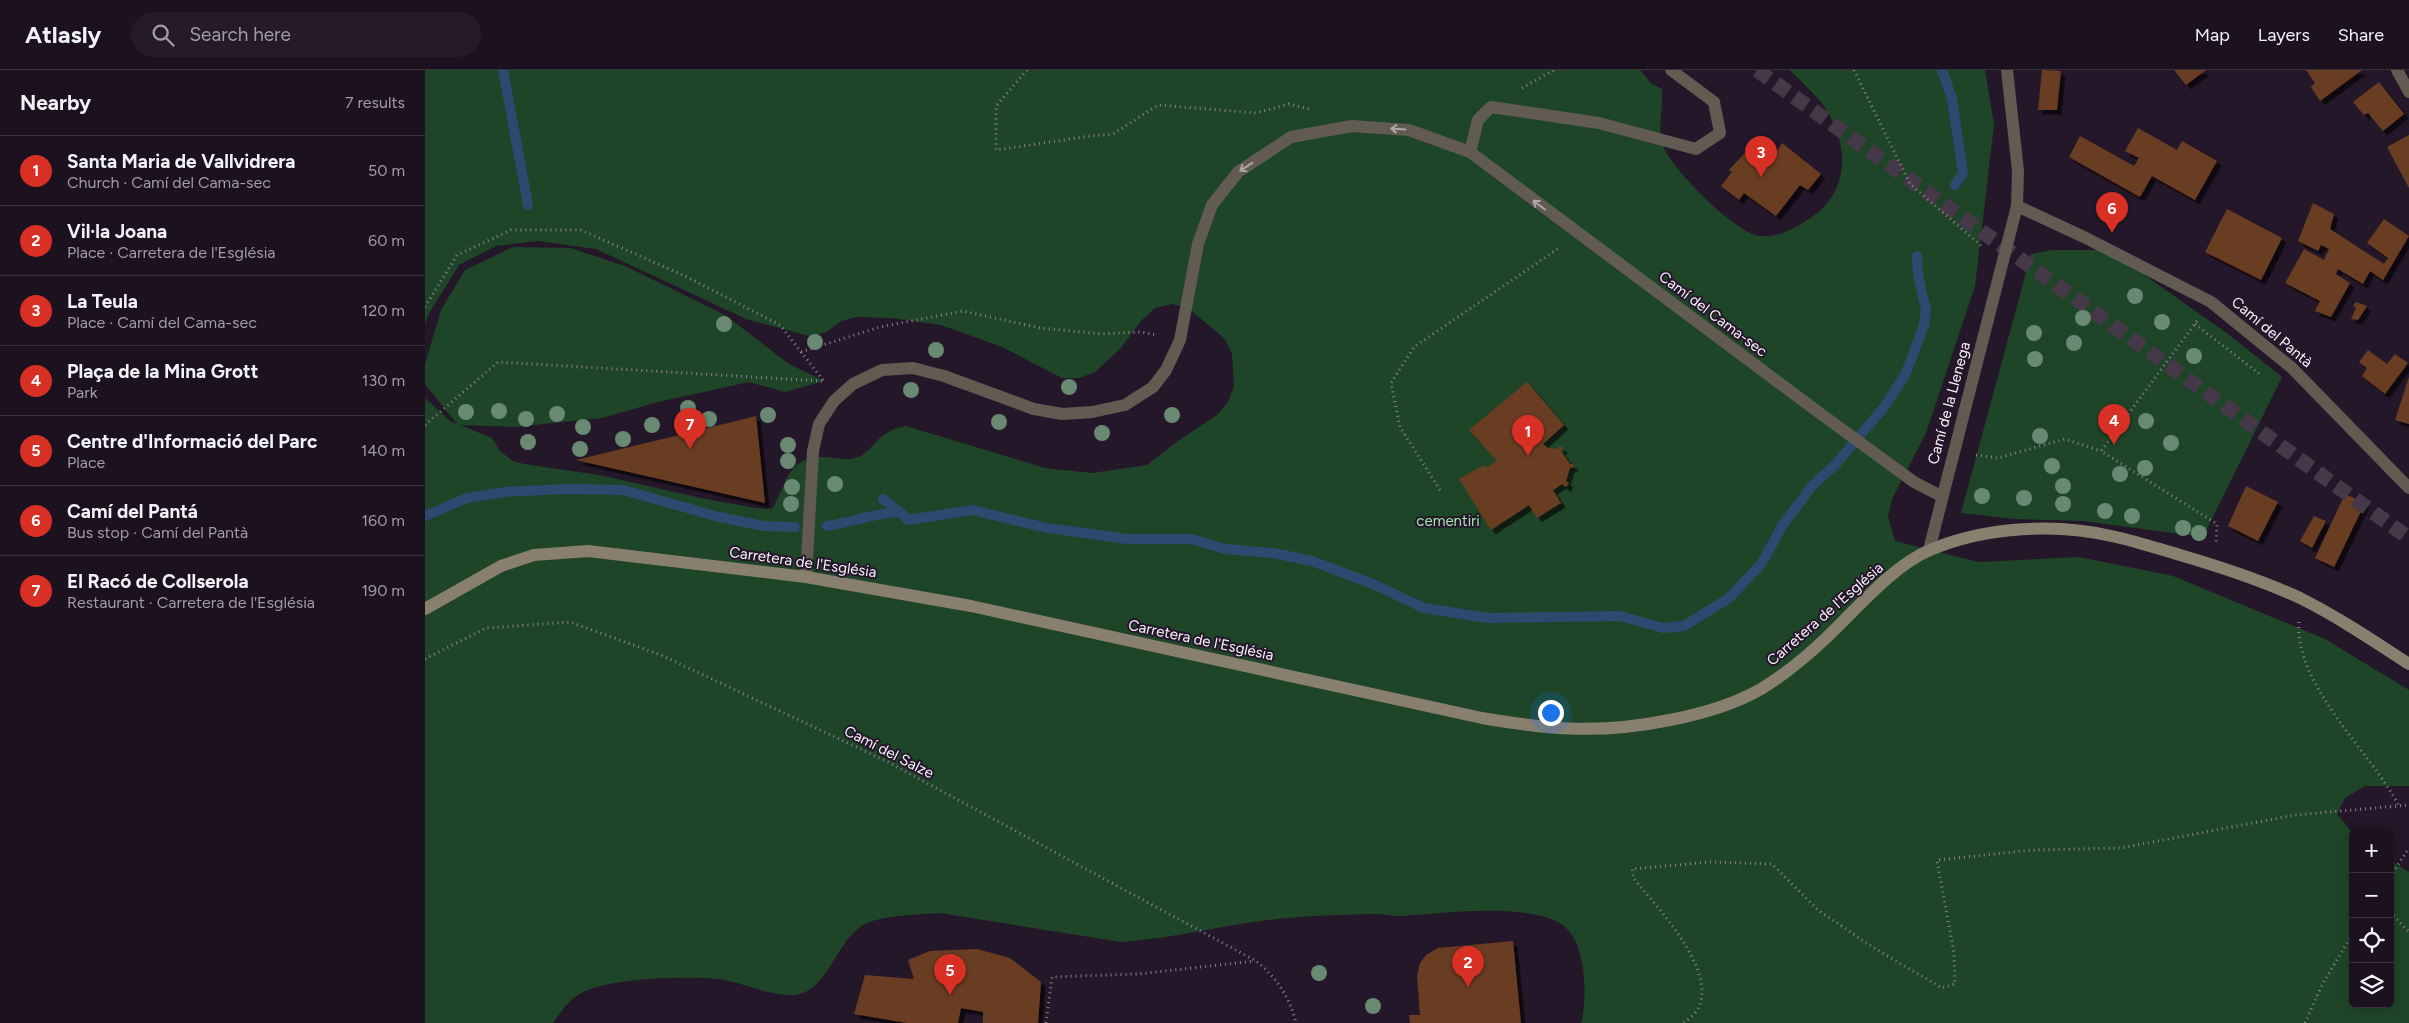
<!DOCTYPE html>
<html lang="en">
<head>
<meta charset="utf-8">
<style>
	body { margin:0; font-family:Figtree,sans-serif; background:#241a28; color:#f1f3f6 }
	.controls { position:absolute; right:15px; bottom:15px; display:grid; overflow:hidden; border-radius:8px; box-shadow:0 2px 12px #0003 }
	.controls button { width:45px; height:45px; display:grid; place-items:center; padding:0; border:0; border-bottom:1px solid #39313d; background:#1b111f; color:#f1f3f6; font:25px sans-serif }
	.you { position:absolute; left:1125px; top:642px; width:18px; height:18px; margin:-12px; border:4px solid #fff; border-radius:50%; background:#1a73e8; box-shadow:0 0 0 8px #1a73e833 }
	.badge { display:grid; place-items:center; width:32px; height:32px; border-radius:50%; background:#d93025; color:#fff; font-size:16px; font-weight:700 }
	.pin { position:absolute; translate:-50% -41px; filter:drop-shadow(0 1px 2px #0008) }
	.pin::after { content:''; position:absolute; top:26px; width:18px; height:15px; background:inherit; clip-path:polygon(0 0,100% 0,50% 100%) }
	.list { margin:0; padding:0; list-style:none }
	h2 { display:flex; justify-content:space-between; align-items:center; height:65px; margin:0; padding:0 20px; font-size:21px }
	h2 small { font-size:16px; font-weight:400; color:#a09da4 }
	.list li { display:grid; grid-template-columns:32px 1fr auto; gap:15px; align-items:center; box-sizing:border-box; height:70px; padding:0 20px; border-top:1px solid #39313d }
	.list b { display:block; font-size:19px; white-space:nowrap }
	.list p { margin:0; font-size:16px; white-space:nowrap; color:#a09da4 }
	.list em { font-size:16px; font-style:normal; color:#a09da4 }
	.icon { flex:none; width:28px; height:28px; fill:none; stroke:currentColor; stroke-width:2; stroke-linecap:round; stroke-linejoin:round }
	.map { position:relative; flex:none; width:1984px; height:953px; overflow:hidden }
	header { display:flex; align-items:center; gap:30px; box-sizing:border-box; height:70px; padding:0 25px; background:#1b111f; border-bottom:1px solid #39313d }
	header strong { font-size:24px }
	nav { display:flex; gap:28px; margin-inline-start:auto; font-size:18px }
	.search { width:350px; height:45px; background:#241a28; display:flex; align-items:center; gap:12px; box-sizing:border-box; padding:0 18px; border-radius:28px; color:#a09da4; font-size:19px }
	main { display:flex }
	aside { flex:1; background:#1b111f }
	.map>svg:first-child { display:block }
	.green { fill:#1f4528 }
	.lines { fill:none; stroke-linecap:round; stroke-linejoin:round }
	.stream { stroke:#2d496f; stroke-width:10 }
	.building { fill:#693d23; filter:url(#shadow) }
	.highway-tunnel { stroke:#443849; stroke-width:15; stroke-dasharray:15 8; stroke-linecap:butt }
	.path { stroke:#8c8191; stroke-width:3; stroke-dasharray:1 4; stroke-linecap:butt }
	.lane { stroke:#625b52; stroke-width:12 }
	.street { stroke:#625b52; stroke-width:12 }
	.secondary { stroke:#897f6f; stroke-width:12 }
	.tree { fill:#698973 }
	.oneway { stroke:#aea6a8 }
	.labels { text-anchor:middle; stroke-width:4; stroke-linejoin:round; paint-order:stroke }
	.street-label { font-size:15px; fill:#faf1fe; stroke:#241729 }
	.park-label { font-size:15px; fill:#a2e6af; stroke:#241729 }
</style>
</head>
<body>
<header>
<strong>Atlasly</strong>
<div class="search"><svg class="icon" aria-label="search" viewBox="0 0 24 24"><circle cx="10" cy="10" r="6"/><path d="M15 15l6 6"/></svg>Search here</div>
<nav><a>Map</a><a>Layers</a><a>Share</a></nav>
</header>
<main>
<aside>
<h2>Nearby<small>7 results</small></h2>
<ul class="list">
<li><span class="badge">1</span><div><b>Santa Maria de Vallvidrera</b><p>Church · Camí del Cama-sec</p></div><em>50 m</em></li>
<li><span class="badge">2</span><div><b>Vil·la Joana</b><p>Place · Carretera de l'Església</p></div><em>60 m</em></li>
<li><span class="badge">3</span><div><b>La Teula</b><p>Place · Camí del Cama-sec</p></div><em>120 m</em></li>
<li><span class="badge">4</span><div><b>Plaça de la Mina Grott</b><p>Park</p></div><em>130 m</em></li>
<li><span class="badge">5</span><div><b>Centre d'Informació del Parc</b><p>Place</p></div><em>140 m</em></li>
<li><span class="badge">6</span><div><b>Camí del Pantá</b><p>Bus stop · Camí del Pantà</p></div><em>160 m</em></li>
<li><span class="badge">7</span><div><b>El Racó de Collserola</b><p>Restaurant · Carretera de l'Església</p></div><em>190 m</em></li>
</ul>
</aside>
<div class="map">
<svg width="1984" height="953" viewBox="0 0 1984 953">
	<defs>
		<filter id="shadow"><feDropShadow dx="4.5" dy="4.5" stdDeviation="0" flood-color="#0009"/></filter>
	</defs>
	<rect width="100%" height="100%" fill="#241729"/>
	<path class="green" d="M0,0H1215L1227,14L1237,19C1239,38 1231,60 1239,78C1250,102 1310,163 1335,166C1352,168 1368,159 1381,151C1425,125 1426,76 1399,36C1389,23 1376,12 1365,0H1560L1569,55L1550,216L1501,363L1467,429L1463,446L1470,471L1553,492L1654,487L1748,506L1900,569L1984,620V716H1940L1920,728L1912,744L1928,763V934H1965V790L1984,802V953H1156C1163,926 1162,867 1133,852C1095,833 1020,843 978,846C968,847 958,844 948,844C917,845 885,845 853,849C800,854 749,869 696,872L515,843C497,844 455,846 440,854C411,869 404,921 370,925C346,927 323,914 299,910C269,905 179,907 153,925C143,931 135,943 128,953H0V328L26,352L32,354L0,314V294L16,240L40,200L88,177L145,178L200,196L300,245L364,294L399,311L360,322L324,312L233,332L177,348L90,357L35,355L67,368L76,382L88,391L99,394L174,405L276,428L331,438L347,439C362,415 361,388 396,387C407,387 420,391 430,388C449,383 450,361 481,356L620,398L667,403L722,395L750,373L792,345L803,332L809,316L807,284L800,269L763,238L747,234L730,238L716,251L695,279L670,302L654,308H637L577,277L516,255L466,248L432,247L416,251L403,261L388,267L321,249L171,179L113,171L71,176L34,195L3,245L0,254Z
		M1628,180H1676L1718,204L1803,264L1857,307L1778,467L1658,451L1590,449L1536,443L1606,184Z"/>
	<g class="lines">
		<path class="stream" d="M78,0L103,135
			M1517,0L1527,29L1538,103L1530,115
			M458,429L475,442
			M0,446L42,428L80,422L140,419L198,420L294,447L339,456L370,457
			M402,456C427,452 450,443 475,442L483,450L547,440L622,458L703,469H767L800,479L848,483L887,491L948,514L999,538L1062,548L1195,546L1238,558L1259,556L1304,528L1337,493L1357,456L1387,416L1411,394L1460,336L1481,303L1499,255L1501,240L1493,205L1492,186"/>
	</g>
	<path class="building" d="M1617,0L1636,1L1632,40H1613Z
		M1749,0H1781L1761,15Z
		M1881,0H1937L1895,31L1886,17L1890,13Z
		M1954,12L1979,44L1958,61L1943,43L1939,45L1928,32Z
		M1713,58L1752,80L1757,71L1792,91L1770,130L1727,106L1715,127L1644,87L1655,66L1709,96L1714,88L1700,81Z
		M1984,65V118L1962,77Z
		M1333,69L1351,82L1357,73L1396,104L1383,120L1375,115L1351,146L1319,123L1314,130L1296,116L1307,102L1304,100Z
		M1888,133L1909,144L1905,159L1959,194L1963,188L1942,173L1959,149L1984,166L1958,210L1945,201L1938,214L1913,199L1911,204L1925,213L1906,247L1890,241L1895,231L1860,213L1879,179L1899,190L1904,179L1896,175L1893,181L1873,171Z
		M1802,139L1857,168L1836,210L1780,182Z
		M1931,232L1942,236L1933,250L1926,249L1931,238L1928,236Z
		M1943,280L1962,294L1970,284L1983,293L1960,324L1937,306L1942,298L1934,292Z
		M1984,307V354L1970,350Z
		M1102,312L1139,355L1118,374L1123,378L1132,379L1135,376L1138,378L1136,381L1145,394H1148L1149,397L1145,398L1141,411L1144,413L1141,417L1137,414L1128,420L1136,433L1112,448L1104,435L1066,460L1034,409L1059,395L1061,398L1072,391L1044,360Z
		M331,346L340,433L151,390L242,368Z
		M1821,416L1853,432L1833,471L1803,456Z
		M1920,424L1940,433L1909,497L1890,488Z
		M1889,446L1901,451L1887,478L1875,471Z
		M1088,871L1096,953H985L984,945H995L992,906L995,893L1001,885L1013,878Z
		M552,879L585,888L616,912L613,953H558V942L536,938L533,953H482L429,944L440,905L489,909L483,890L505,881Z"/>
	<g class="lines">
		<path class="highway-tunnel" d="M1332,0L1984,468"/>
		<path class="path" d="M602,0L571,36V80L665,66L688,64L733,35L831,43L864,34L884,39
			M1429,0L1485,114L1559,178
			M1097,18L1129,0
			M0,237L32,185L86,160H156L260,206L355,255L398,310
			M1772,251L1676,381L1792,454L1791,473
			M1770,254L1837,306
			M376,282L455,257L538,241L615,258L676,264L715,262L732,265
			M0,355L73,292L397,311
			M1551,385L1573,388L1640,369L1676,381
			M1015,420L975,357L966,313L989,277L1134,178
			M1874,552C1869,615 1946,682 1974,736
			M0,589L61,558L145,552L236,585L463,692L831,891C851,907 865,927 871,953
			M1965,807L1984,778
			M1965,842L1984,862
			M621,953L627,907L713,904L830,891
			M1259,953C1264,949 1270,944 1273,939C1293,900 1232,837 1209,809L1207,799L1285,792L1347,794L1393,840L1449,878L1517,918L1530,914L1529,883L1512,790L1608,780L1696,778L1870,745L1984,735
			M1880,953L1897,915L1928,863"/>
		<path class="lane" d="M1045,82L1053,50L1066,37L1174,53L1271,79L1295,63L1289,32L1246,0"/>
		<path class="street" d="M1972,0L1984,22
			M1592,136L1661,168L1786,232L1867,298L1984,418
			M1504,480L1592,136L1593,101L1582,0
			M381,507L388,381L394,354L409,331L428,314L457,300L488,298L519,306L609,339L637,344L667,342L700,335L728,317L741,300L755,270L773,174L787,135L813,102L866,67L927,56L984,60L1045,82L1396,344L1489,412L1516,426"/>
		<path class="secondary" d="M0,539L76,496L109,485L163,481L381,507L546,536L1057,648C1127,660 1175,664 1245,650C1276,644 1308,635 1336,619C1359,605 1381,587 1400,569C1431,540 1467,496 1505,480C1562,456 1632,453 1691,467C1713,472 1734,479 1755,485C1796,497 1836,510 1875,528C1913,547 1949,571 1984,594"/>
	</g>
	<g class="tree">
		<circle cx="1710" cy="226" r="8"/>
		<circle cx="1658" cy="248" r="8"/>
		<circle cx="1737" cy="252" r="8"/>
		<circle cx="299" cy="254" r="8"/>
		<circle cx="1609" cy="263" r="8"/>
		<circle cx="390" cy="272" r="8"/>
		<circle cx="1649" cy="273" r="8"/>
		<circle cx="511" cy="280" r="8"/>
		<circle cx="1769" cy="286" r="8"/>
		<circle cx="1610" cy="289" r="8"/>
		<circle cx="644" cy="317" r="8"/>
		<circle cx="486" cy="320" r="8"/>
		<circle cx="263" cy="338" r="8"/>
		<circle cx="74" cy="341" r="8"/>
		<circle cx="41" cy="342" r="8"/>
		<circle cx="132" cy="344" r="8"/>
		<circle cx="343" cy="345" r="8"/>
		<circle cx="747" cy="345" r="8"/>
		<circle cx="101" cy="349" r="8"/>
		<circle cx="284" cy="349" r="8"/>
		<circle cx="1721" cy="351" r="8"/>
		<circle cx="574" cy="352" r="8"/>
		<circle cx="227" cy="355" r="8"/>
		<circle cx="158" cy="357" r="8"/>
		<circle cx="677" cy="363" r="8"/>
		<circle cx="1615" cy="366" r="8"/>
		<circle cx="198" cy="369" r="8"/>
		<circle cx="103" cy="372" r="8"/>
		<circle cx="1746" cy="373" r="8"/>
		<circle cx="363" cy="375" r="8"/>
		<circle cx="155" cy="379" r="8"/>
		<circle cx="363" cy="391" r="8"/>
		<circle cx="1627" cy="396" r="8"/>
		<circle cx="1720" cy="398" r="8"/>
		<circle cx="1695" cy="404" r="8"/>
		<circle cx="410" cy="414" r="8"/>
		<circle cx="1638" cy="416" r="8"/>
		<circle cx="367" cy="417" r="8"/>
		<circle cx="1557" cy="426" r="8"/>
		<circle cx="1599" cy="428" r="8"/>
		<circle cx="366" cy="434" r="8"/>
		<circle cx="1638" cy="434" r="8"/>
		<circle cx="1680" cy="441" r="8"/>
		<circle cx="1707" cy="446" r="8"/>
		<circle cx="1758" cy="458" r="8"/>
		<circle cx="1774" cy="463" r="8"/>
		<circle cx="894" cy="903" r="8"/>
		<circle cx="948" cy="936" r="8"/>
	</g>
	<defs><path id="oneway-shaft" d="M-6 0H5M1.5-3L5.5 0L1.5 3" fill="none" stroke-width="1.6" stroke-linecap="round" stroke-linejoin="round" transform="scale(1.25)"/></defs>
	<g class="oneway">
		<use href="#oneway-shaft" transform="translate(973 59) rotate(-176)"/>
		<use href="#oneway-shaft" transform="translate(821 97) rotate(147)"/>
		<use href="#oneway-shaft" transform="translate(1114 135) rotate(-143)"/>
	</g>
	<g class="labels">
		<g class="street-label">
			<text transform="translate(1288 244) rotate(37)" y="5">Camí del Cama-sec</text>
			<text transform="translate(1847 262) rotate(40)" y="5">Camí del Pantà</text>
			<text transform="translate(1524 333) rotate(-75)" y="5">Camí de la Llenega</text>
			<text transform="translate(378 492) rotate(8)" y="5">Carretera de l'Església</text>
			<text transform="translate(1400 544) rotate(-41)" y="5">Carretera de l'Església</text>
			<text transform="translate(776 570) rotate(12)" y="5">Carretera de l'Església</text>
			<text transform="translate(464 682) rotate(27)" y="5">Camí del Salze</text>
		</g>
		<g class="park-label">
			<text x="1023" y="456">cementiri</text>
		</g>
	</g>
</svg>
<div class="controls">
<button>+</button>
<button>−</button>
<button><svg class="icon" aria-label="locate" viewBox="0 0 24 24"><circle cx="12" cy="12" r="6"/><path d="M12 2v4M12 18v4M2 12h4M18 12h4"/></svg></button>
<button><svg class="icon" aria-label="layers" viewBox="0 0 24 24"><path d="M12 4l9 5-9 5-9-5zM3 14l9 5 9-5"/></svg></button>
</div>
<div class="you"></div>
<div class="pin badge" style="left:1103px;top:386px">1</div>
<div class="pin badge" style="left:1043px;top:917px">2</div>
<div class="pin badge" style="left:1336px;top:107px">3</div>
<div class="pin badge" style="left:1689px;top:375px">4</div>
<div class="pin badge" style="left:525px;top:925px">5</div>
<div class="pin badge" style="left:1687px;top:163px">6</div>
<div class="pin badge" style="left:265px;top:379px">7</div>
</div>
</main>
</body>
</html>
